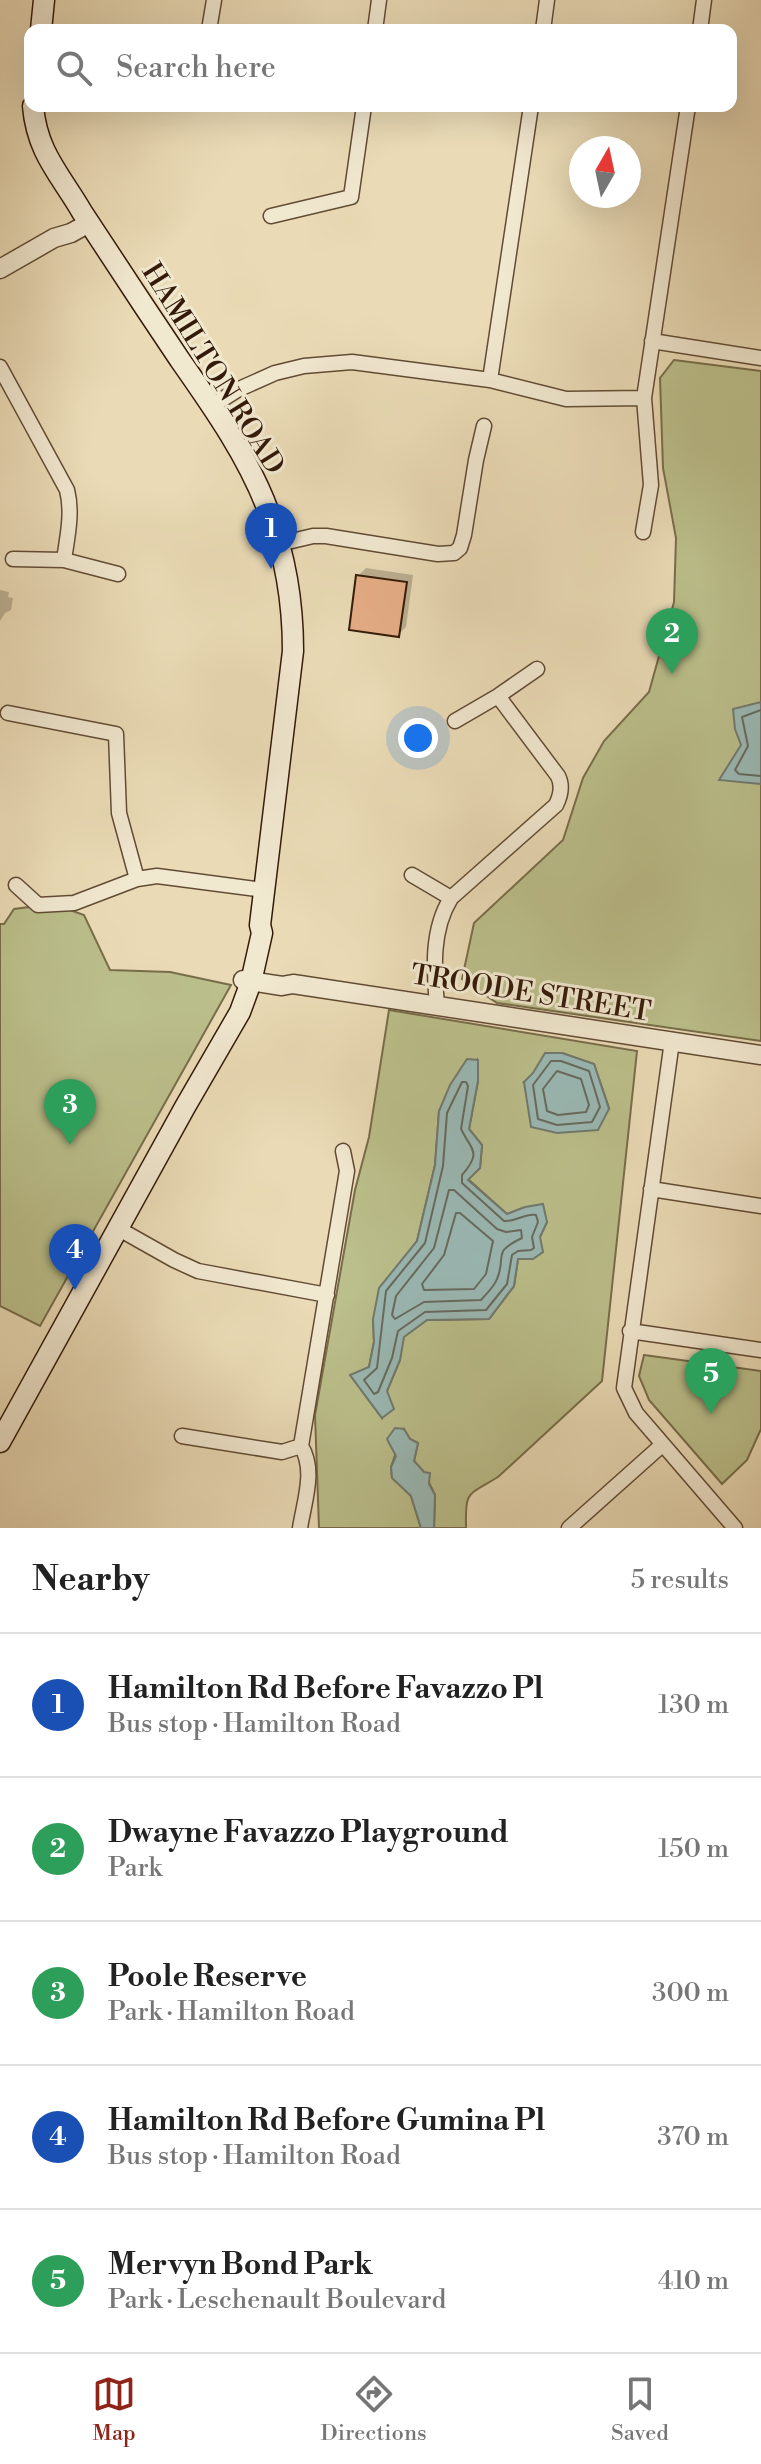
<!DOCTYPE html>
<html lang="en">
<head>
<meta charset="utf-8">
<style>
	body { margin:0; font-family:"Libre Bodoni",serif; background:#f6f6f6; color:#222 }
	.compass { position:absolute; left:569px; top:136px; width:72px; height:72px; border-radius:50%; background:#fff; box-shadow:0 8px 32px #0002; rotate:9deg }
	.you { position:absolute; left:418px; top:738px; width:28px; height:28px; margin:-20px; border:6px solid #fff; border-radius:50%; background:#1a73e8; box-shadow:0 0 0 12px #1a73e833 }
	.badge { display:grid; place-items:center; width:52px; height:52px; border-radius:50%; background:#8f2418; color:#fff; font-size:26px; font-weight:700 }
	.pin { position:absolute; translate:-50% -66px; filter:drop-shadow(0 2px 4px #0008) }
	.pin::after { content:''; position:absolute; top:42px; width:28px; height:24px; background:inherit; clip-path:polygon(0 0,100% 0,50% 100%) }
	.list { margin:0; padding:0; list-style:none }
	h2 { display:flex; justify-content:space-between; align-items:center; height:104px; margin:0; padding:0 32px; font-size:34px }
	h2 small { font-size:26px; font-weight:400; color:#767676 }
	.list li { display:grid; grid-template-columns:52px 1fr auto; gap:24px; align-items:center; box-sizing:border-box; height:144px; padding:0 32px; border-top:2px solid #e0e0e0 }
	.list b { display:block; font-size:30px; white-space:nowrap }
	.list p { margin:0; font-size:26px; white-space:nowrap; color:#767676 }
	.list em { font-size:26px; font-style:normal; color:#767676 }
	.icon { flex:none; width:44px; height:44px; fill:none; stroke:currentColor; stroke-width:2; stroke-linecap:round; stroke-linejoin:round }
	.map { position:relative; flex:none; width:761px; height:1528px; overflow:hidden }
	.search { position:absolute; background:#fff; box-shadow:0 8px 32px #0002; left:24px; right:24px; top:24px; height:88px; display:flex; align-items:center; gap:20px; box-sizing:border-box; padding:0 28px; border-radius:16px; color:#767676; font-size:30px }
	.sheet { height:824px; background:#fff }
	nav { display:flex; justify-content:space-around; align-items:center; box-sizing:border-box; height:112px; border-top:2px solid #e0e0e0; background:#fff; font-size:22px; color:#767676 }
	nav a { display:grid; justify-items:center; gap:4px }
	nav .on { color:#8f2418 }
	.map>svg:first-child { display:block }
	.green { fill:#bbbf8b; stroke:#786d4a; stroke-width:2; fill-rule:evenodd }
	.water { fill:#9ab9b5; stroke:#717a70; stroke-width:2 }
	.shadow { fill:#0003 }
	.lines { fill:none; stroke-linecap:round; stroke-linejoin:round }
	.shore { stroke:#676a5f; stroke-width:2 }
	.building { fill:#e6ae87; stroke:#341b09; stroke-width:2 }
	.minor-casing { stroke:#624b34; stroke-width:17 }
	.tertiary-casing { stroke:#624b34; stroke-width:21 }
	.secondary-casing { stroke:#341b09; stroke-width:23 }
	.minor { stroke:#f1e8d0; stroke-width:14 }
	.tertiary { stroke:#f1e8d0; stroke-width:18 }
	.secondary { stroke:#f1e8d0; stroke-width:20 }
	.labels { text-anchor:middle; stroke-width:6; stroke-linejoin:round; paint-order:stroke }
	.street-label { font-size:28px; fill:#341b09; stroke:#f1e8d0 }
</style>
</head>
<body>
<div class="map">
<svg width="761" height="1528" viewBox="0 0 761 1528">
	<rect width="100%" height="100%" fill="#eadbb6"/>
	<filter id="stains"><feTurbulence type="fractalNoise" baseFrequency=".0025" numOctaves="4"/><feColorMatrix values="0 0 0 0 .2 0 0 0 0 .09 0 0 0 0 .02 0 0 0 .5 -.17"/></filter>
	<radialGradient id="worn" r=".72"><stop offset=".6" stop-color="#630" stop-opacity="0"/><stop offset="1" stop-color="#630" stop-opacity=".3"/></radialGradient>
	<path class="green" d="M674,360L761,371V1041L497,1003L462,979L474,923L563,840L583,778L604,741L649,692L674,602L676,538L663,468L660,378Z
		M53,904L84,915L110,970L170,972L231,985L40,1326L0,1306V924H4L14,909Z
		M389,1010L637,1051L602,1381L498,1477C467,1496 465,1490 466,1528H434L435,1495L424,1472L414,1461L418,1443L410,1439L404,1429L391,1467L392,1477L411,1496L421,1528H319L315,1415L355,1190L369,1137ZM562,1053L594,1064L609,1108L524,1082ZM477,1060L478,1081L469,1129L482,1145L480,1168L468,1179L507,1214L525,1207L547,1222L540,1237L518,1259L514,1286L489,1319L427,1320L403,1337L400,1360L387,1391L382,1418L351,1376L369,1367L374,1342L373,1319L403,1260L417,1241L435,1165L439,1111Z
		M644,1355L761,1371V1429L747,1460L722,1484L649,1400L639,1376Z"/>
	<path class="water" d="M761,702V784L719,780L741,745L735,729L733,709Z
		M545,1053H562L594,1064L609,1109L598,1130L557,1133L531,1127L524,1082L533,1073Z
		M467,1059L478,1060V1081L469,1129L482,1145L480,1168L468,1180L507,1214L525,1207L543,1204L547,1222L540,1237L543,1252L533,1259H518L514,1286L489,1319L427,1320L404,1337L400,1360L387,1391L394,1409L382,1418L350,1375L369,1367L374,1342L373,1319L379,1288L417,1241L435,1165L439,1111L450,1085Z
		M395,1428L404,1429L410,1439L418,1443L414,1461L424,1472L430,1473L429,1484L435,1495L434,1528H421L411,1496L392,1478L391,1467L396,1456L387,1439Z"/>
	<path class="shadow" d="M366,568L413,575L406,627L398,635L358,576Z
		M0,590L9,592L8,597L13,598L11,610L5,613L0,621Z"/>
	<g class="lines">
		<path class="shore" d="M761,710L742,717L748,746L735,770L739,774L761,776
			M551,1061H561L589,1071L600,1107L592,1122L557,1125L538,1119L533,1085Z
			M557,1071L581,1079L589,1105L586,1112L558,1115L547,1111L543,1089Z
			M462,1082H466L468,1086L461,1129C472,1151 482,1152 462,1175V1183L504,1221C516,1222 525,1213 536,1215L538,1222L532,1237L534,1248L531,1250L518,1251L512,1255L507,1284L486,1310L425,1312L398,1331L392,1358L378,1392L374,1394L364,1380L377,1368L386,1291L425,1243L443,1166L447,1113Z
			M449,1190H454L497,1229L506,1232L521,1230L522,1238C491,1253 507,1255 497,1279C494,1287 486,1294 481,1300L424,1302L395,1319L392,1315L396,1296L434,1248Z
			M456,1213H460L493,1241L486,1274L474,1289L424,1290L422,1284L444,1255Z"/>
	</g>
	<path class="building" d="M356,575L407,582L399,637L349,630Z"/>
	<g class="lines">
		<g class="minor-casing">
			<path id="minor" d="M209,30L214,0
				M375,30L379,0
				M543,30L547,0
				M700,30L704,0
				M271,216L351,197L364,106
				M652,341L761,358
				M0,367L67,490C73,513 67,538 64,560
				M490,380L531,106
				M212,406L237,390L275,373L304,366L352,362L490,380L566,399L644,398
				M643,532L651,485L644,398L688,106
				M279,544L313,536H326L438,554L454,553L460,548L464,535L476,460L484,426
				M13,559L64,560L118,574
				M8,713L116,734L119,813L137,879
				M455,721L498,696L537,669
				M412,875L451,898
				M16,885L38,905L74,903L137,879L157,876L264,890
				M437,1006C434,969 431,930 451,898L556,805C561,795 563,786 558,776L498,696
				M672,1041L624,1388L636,1413L735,1528
				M651,1189L761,1206
				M119,1229L174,1260L198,1271L327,1295
				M630,1331L761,1350
				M182,1436L282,1452L301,1446L347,1171L343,1151
				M300,1528C304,1502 316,1470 301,1446
				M569,1528L662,1445"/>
		</g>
		<g class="tertiary-casing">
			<path id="tertiary" d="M0,269L54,238L71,233L89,223
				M243,980L282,986L293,984L761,1055"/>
		</g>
		<g class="secondary-casing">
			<path id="secondary" d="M41,30L44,0
				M0,1442L185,1107L240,1012L251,982L262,933L260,925L293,651C293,603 286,558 269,513C249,458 213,407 180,360C147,311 114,261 82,212C60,174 37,153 33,106"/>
		</g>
		<use href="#minor" class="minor"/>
		<use href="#tertiary" class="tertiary"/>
		<use href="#secondary" class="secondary"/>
	</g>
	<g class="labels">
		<g class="street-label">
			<text transform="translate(214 368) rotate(58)" y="10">HAMILTON ROAD</text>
			<text transform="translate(531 992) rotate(9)" y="10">TROODE STREET</text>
		</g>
	</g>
	<rect width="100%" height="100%" filter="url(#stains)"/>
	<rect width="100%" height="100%" fill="url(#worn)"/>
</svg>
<svg class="compass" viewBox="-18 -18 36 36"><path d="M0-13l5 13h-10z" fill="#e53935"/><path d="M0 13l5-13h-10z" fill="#767676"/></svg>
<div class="you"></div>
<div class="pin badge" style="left:271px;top:569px;background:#1a4fb4">1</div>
<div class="pin badge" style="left:672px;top:674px;background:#2e9e5b">2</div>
<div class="pin badge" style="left:70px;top:1145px;background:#2e9e5b">3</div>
<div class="pin badge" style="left:75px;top:1290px;background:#1a4fb4">4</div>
<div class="pin badge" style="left:711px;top:1414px;background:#2e9e5b">5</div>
<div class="search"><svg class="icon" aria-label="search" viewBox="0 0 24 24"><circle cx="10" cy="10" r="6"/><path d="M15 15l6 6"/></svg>Search here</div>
</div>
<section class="sheet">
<h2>Nearby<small>5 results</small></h2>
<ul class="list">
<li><span class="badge" style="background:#1a4fb4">1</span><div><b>Hamilton Rd Before Favazzo Pl</b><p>Bus stop · Hamilton Road</p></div><em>130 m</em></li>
<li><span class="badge" style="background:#2e9e5b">2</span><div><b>Dwayne Favazzo Playground</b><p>Park</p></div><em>150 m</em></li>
<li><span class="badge" style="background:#2e9e5b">3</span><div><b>Poole Reserve</b><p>Park · Hamilton Road</p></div><em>300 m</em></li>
<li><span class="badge" style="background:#1a4fb4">4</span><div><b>Hamilton Rd Before Gumina Pl</b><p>Bus stop · Hamilton Road</p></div><em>370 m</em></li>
<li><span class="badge" style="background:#2e9e5b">5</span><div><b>Mervyn Bond Park</b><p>Park · Leschenault Boulevard</p></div><em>410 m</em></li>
</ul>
</section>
<nav>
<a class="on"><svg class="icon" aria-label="map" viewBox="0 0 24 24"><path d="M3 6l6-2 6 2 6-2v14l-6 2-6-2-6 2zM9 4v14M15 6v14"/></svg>Map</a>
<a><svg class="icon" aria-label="directions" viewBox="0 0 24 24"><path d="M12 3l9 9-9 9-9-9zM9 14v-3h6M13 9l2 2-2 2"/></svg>Directions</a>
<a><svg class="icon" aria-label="saved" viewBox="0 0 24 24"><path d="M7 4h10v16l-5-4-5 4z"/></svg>Saved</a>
</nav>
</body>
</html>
